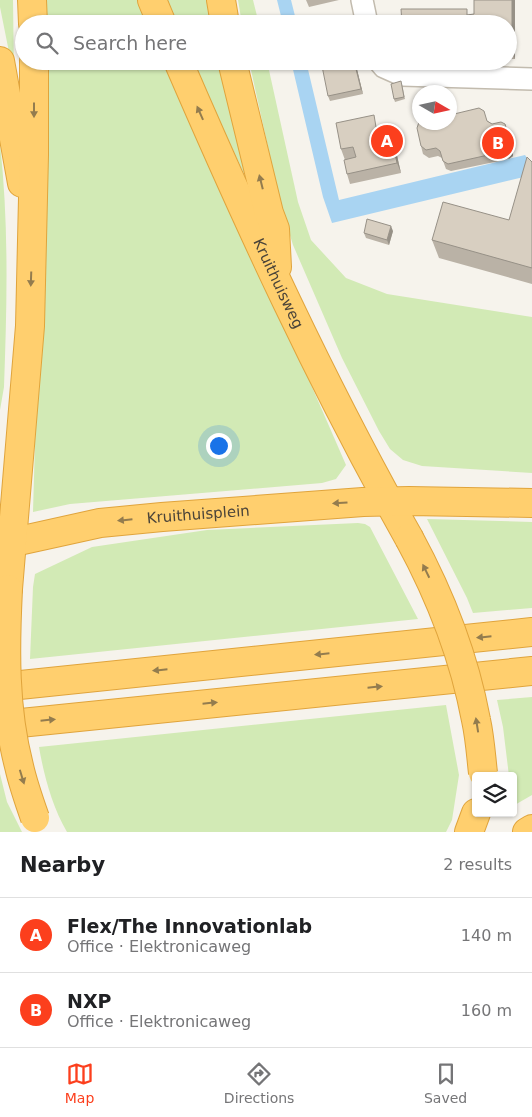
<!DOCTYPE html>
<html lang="en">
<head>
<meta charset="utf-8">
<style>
	body { margin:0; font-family:"DejaVu Sans",sans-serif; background:#f6f6f6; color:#202124 }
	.controls { position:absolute; right:15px; bottom:15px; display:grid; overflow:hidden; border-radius:5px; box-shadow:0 1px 4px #0004 }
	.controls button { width:45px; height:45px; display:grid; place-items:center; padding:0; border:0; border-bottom:1px solid #e0e0e0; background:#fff; color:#202124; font:25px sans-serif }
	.compass { position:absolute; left:412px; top:85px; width:45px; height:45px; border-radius:50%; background:#fff; box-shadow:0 1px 4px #0004; rotate:99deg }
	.you { position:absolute; left:218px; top:445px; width:18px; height:18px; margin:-12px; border:4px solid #fff; border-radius:50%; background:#1a73e8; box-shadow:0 0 0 8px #1a73e833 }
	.badge { display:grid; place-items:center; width:32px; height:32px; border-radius:50%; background:#fc3f1d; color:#fff; font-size:16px; font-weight:700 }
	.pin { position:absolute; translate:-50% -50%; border:2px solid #fff; box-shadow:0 1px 5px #0006 }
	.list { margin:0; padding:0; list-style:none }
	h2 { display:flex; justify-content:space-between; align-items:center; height:65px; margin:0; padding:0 20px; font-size:21px }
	h2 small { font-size:16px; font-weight:400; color:#757577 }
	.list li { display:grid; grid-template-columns:32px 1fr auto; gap:15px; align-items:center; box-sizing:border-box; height:75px; padding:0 20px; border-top:1px solid #e0e0e0 }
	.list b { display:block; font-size:19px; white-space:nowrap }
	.list p { margin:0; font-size:16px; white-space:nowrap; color:#757577 }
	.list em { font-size:16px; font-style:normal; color:#757577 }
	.icon { flex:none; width:28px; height:28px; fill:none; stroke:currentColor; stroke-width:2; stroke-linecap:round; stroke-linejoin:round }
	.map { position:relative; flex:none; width:532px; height:832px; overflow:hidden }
	.search { position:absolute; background:#fff; box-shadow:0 1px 4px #0004; left:15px; right:15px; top:15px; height:55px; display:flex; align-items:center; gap:12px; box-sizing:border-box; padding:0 18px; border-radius:28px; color:#757577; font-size:19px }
	.sheet { height:215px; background:#fff }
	nav { display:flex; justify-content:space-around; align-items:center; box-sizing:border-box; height:70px; border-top:1px solid #e0e0e0; background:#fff; font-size:14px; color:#757577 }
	nav a { display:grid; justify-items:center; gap:2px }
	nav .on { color:#fc3f1d }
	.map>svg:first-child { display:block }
	.green { fill:#d2eab5 }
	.water { fill:#a9d4f2 }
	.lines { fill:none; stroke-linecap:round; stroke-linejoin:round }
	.minor-casing { stroke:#c2bbae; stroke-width:24 }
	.highway-casing { stroke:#e0a43c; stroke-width:30 }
	.minor { stroke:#fff; stroke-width:21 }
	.highway { stroke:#ffcf6e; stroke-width:28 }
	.highway-bridge-casing { stroke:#e0a43c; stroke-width:30; stroke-linecap:butt }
	.highway-bridge { stroke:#ffcf6e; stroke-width:28 }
	.wall { fill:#bab2a6 }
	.shaded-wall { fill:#979187 }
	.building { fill:#d8cfc1; stroke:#979187 }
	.oneway { fill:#937c4e }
	.labels { text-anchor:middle; stroke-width:4; stroke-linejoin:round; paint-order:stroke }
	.street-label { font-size:15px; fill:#4b4439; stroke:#fff }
</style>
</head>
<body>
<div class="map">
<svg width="532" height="832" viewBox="0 0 532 832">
	<rect width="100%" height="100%" fill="#f6f3ec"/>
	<path class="green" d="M0,0H13L14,77L0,7Z
		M45,0H144L154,24H46Z
		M164,0H213L217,24H175Z
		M238,0H253L259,24H242Z
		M46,61H170L346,465L336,479L322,483L70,504L33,512Z
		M192,61H224L257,202Z
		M249,61H267L298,202L311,240L346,278L387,294L532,317V473L422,466L403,460L390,449L379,431L342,358L293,245L281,206Z
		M0,144C9,225 7,305 4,387L0,410Z
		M427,519L532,522V608L473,613L467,598Z
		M358,523L365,524L370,527L418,619L30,659L33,587L35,574L92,547L207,530Z
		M532,697V795L513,806V776H509L503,727L497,700Z
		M446,705L459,775L452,820L446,832H67C52,806 44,776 39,747Z
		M0,774L7,802L22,832H0Z"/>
	<path class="water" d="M277,0H291L297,24H283Z
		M291,61H306L339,200L525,155L532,165V175L332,223L323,197Z"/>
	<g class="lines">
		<g class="minor-casing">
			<path id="minor" d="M362,0L367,24
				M379,61L384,67L402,75L532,79"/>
		</g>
		<g class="highway-casing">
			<g id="highway">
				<path d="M32,0L33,24"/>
				<path d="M152,0L162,24"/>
				<path d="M221,0L225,24"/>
				<path d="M0,61L22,183"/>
				<path id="s1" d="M178,61C248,223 322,384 409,538"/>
				<path d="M232,61L269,213L275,229L277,267"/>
				<path id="s2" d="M0,545L100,523L162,517L363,502L409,501L532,503"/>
				<path d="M8,589L30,326L34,155V61"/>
				<path d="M0,687L532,632"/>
				<path d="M0,725L532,671"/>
				<path d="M469,832L476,813"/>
				<path d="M527,832L532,829"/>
			</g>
		</g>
		<use href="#minor" class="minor"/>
		<use href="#highway" class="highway"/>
		<g class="highway-bridge-casing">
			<path id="highway-bridge" d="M409,538C440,595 464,656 476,720C480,738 481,756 483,773
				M8,589C5,649 4,708 19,766C23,784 29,801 35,818"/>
		</g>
		<use href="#highway-bridge" class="highway-bridge"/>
	</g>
	<path class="wall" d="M306,0H339L309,7Z
		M474,0H515V59H508V24H402L474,14Z
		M355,61L363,94L330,101L328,96Z
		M402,84L405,99L395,102L394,99Z
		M488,121L492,124H505L513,153V156L509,159L451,171L446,169L442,158L438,156L429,158L423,154L421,146Z
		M378,127L392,134L401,173L350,184L347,174L345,160L341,149Z
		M532,162V284L439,258L432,240L509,220Z
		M393,231L389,245L366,238L364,233Z"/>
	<path class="shaded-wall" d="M512,0H515V59L512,51Z
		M354,61H355L363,94L361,89Z
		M389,124L392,134L401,173L397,163Z
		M505,124L513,153V156L509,159L506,151Z
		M391,226L393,231L389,245L387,240Z"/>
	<path class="building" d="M474,0H512V51H508V24H402L401,9H467V15L474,14Z
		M321,61H354L361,89L328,96Z
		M401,81L404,97L394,99L391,84Z
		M479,108L484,111L487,121L492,124L501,122L505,124L511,145L510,148L506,151L448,164L443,161L440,151L436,148L426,150L421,146L417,128L419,122H450V115Z
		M374,115L376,127L389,124L397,163L347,174L344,160L356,157L353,147L341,149L336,123Z
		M527,157L532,162V268L432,240L443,202L509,220Z
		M367,219L391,226L387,240L364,233Z"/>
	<defs><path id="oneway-solid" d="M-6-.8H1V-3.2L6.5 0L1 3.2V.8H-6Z" transform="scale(1.25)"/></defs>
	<g class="oneway">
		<use href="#oneway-solid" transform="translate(34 110) rotate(90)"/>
		<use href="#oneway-solid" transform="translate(200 113) rotate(-114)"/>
		<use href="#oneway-solid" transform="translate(261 182) rotate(-104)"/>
		<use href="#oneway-solid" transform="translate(31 279) rotate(92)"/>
		<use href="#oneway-solid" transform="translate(340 503) rotate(176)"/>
		<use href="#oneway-solid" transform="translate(125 520) rotate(174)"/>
		<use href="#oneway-solid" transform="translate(426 571) rotate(-116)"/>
		<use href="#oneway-solid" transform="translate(484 637) rotate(174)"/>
		<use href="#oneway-solid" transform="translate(322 654) rotate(174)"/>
		<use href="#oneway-solid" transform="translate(160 670) rotate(174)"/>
		<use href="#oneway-solid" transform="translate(375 687) rotate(-6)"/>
		<use href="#oneway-solid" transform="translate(210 703) rotate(-6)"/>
		<use href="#oneway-solid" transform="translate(48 720) rotate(-6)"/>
		<use href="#oneway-solid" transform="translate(477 725) rotate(-99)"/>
		<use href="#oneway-solid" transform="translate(22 777) rotate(73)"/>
	</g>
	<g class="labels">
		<g class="street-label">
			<text dy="5" stroke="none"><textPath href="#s1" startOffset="244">Kruithuisweg</textPath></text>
			<text dy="5" stroke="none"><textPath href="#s2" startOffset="201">Kruithuisplein</textPath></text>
		</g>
	</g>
</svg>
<div class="controls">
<button><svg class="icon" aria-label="layers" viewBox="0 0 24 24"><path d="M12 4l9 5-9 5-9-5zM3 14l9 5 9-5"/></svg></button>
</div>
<svg class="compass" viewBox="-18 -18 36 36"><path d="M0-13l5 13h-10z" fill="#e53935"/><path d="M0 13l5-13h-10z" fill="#757577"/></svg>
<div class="you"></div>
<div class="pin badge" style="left:387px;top:141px">A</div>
<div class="pin badge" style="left:498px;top:143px">B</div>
<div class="search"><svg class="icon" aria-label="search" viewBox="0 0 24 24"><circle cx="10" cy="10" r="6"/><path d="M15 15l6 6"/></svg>Search here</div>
</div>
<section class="sheet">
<h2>Nearby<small>2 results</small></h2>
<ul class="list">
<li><span class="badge">A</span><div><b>Flex/The Innovationlab</b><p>Office · Elektronicaweg</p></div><em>140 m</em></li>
<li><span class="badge">B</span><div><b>NXP</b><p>Office · Elektronicaweg</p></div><em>160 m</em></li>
</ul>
</section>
<nav>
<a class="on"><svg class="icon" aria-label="map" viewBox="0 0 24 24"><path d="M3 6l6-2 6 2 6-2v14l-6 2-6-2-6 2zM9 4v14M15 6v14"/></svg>Map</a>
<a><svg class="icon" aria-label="directions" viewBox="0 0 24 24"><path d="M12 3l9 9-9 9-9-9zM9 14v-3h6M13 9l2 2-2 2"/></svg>Directions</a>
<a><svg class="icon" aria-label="saved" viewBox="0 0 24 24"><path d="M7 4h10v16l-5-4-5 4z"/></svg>Saved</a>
</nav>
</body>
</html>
